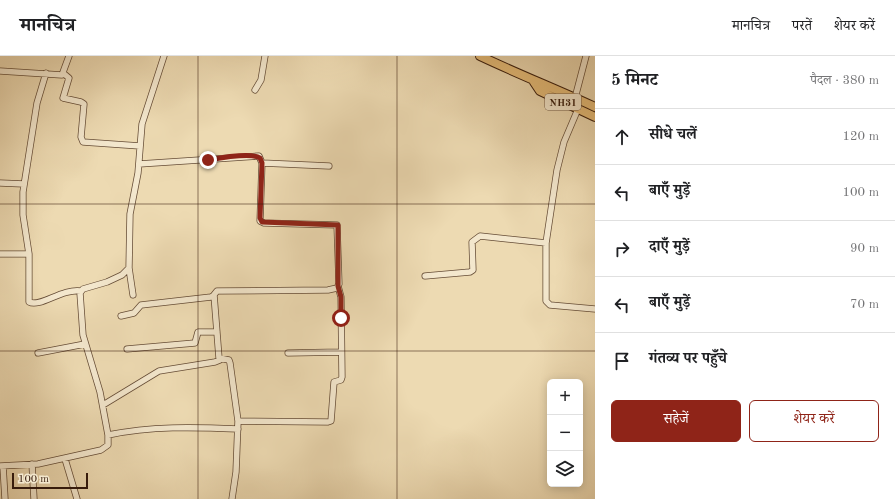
<!DOCTYPE html>
<html lang="hi">
<head>
<meta charset="utf-8">
<style>
	body { margin:0; font-family:"Old Standard TT","Noto Serif Devanagari",serif; background:#f6f6f6; color:#202124 }
	.controls { position:absolute; right:12px; bottom:12px; display:grid; overflow:hidden; border-radius:6px; box-shadow:0 2px 10px #0003 }
	.controls button { width:36px; height:36px; display:grid; place-items:center; padding:0; border:0; border-bottom:1px solid #e0e0e0; background:#fff; color:#202124; font:20px sans-serif }
	.scale { position:absolute; left:12px; bottom:10px; width:76px; box-sizing:border-box; padding-left:4px; border:2px solid #381c0c; border-top:0; font-size:11px; line-height:14px; white-space:nowrap; color:#381c0c; -webkit-text-stroke:3px #f3e7cd; paint-order:stroke }
	.stop { position:absolute; width:12px; height:12px; margin:-9px; border:3px solid #8f2418; border-radius:50%; background:#fff }
	.stop.end { background:#8f2418; border-color:#fff; box-shadow:0 1px 4px #0008 }
	.list { margin:0; padding:0; list-style:none }
	h2 { display:flex; justify-content:space-between; align-items:center; height:52px; margin:0; padding:0 16px; font-size:17px }
	h2 small { font-size:13px; font-weight:400; color:#757577 }
	.list li { display:grid; grid-template-columns:26px 1fr auto; gap:12px; align-items:center; box-sizing:border-box; height:56px; padding:0 16px; border-top:1px solid #e0e0e0 }
	.list b { display:block; font-size:15px; white-space:nowrap }
	.list em { font-size:13px; font-style:normal; color:#757577 }
	.actions { display:flex; gap:8px; padding:12px 16px }
	.actions a { flex:1; padding:9px 0; border:1px solid #8f2418; border-radius:6px; text-align:center; font-size:14px; color:#8f2418 }
	.actions .main { background:#8f2418; color:#fff }
	.icon { flex:none; width:22px; height:22px; fill:none; stroke:currentColor; stroke-width:2; stroke-linecap:round; stroke-linejoin:round }
	.map { position:relative; flex:none; width:595px; height:443px; overflow:hidden }
	header { display:flex; align-items:center; gap:24px; box-sizing:border-box; height:56px; padding:0 20px; background:#fff; border-bottom:1px solid #e0e0e0 }
	header strong { font-size:19px }
	nav { display:flex; gap:22px; margin-inline-start:auto; font-size:14px }
	main { display:flex }
	aside { flex:1; background:#fff }
	.map>svg:first-child { display:block }
	.lines { fill:none; stroke-linecap:round; stroke-linejoin:round }
	.minor-casing { stroke:#654c36; stroke-width:7 }
	.highway-casing { stroke:#381c0c; stroke-width:10 }
	.minor { stroke:#f3e7cd; stroke-width:5.5 }
	.highway { stroke:#e6bd79; stroke-width:8 }
	.route { stroke:#8f2418; stroke-width:5 }
	.grid { fill:none; stroke:#381c0c; stroke-width:1; stroke-opacity:0.55 }
	.labels { text-anchor:middle; stroke-width:3.5; stroke-linejoin:round; paint-order:stroke }
	.shield { fill:#f3e7cd; stroke:#705946; stroke-width:1 }
	.shield-label { font-size:10px; font-weight:bold; fill:#381c0c }
</style>
</head>
<body>
<header>
<strong>मानचित्र</strong>
<nav><a>मानचित्र</a><a>परतें</a><a>शेयर करें</a></nav>
</header>
<main>
<div class="map">
<svg width="595" height="443" viewBox="0 0 595 443">
	<rect width="100%" height="100%" fill="#eddab2"/>
	<filter id="stains"><feTurbulence type="fractalNoise" baseFrequency=".005" numOctaves="4"/><feColorMatrix values="0 0 0 0 .2 0 0 0 0 .09 0 0 0 0 .02 0 0 0 .5 -.17"/></filter>
	<radialGradient id="worn" r=".72"><stop offset=".6" stop-color="#630" stop-opacity="0"/><stop offset="1" stop-color="#630" stop-opacity=".3"/></radialGradient>
	<g class="lines">
		<g class="minor-casing">
			<path id="minor" d="M0,15L62,19L69,0
				M46,17L37,47L23,136V159L29,198V246C40,252 62,232 81,235
				M63,17L69,22L63,42L81,46L84,48L81,81L83,86L140,90
				M255,34L261,24L265,0
				M575,42L586,0
				M578,53L564,86L557,114L546,187V245L550,249L595,253
				M262,107L329,110
				M0,127L24,128
				M0,198H29
				M129,212L133,239
				M425,220L470,216L473,214L472,186L480,180L546,187
				M214,239L219,302L229,304L230,307L238,365L236,416L232,443
				M121,260L134,257L141,249L211,241L213,240L217,235L328,234L337,232L339,228L337,169L264,167L260,165L262,107L259,100L139,108
				M127,293L195,287L198,276H217
				M38,297L85,288
				M288,297L341,296
				M103,349L159,315L215,306L220,304
				M238,365L328,366L331,365L334,326L341,324L342,321L341,241L338,230
				M108,379C152,370 193,371 238,373
				M65,403L77,443
				M32,408L34,443
				M0,410L38,408L101,394L108,389V379L100,336L83,279L80,237L83,233L107,226L122,219L129,212L130,158L138,117L142,68L164,0
				M3,410L5,443"/>
		</g>
		<g class="highway-casing">
			<path id="highway" d="M480,0C518,18 556,33 595,51
				M534,26L540,35L595,61"/>
		</g>
		<use href="#minor" class="minor"/>
		<use href="#highway" class="highway"/>
	</g>
	<g class="lines">
		<path class="route" d="M208,104C219,102 251,96 260,102L262,107L260,162L262,166L338,169V230L341,241V262"/>
	</g>
	<path class="grid" d="M198,0V443M397,0V443M0,148H595M0,295H595"/>
	<g class="labels">
		<rect class="shield" x="545" y="38" width="36" height="16" rx="3"/>
		<g class="shield-label">
			<text x="563" y="50">NH31</text>
		</g>
	</g>
	<rect width="100%" height="100%" filter="url(#stains)"/>
	<rect width="100%" height="100%" fill="url(#worn)"/>
</svg>
<div class="controls">
<button>+</button>
<button>−</button>
<button><svg class="icon" aria-label="layers" viewBox="0 0 24 24"><path d="M12 4l9 5-9 5-9-5zM3 14l9 5 9-5"/></svg></button>
</div>
<div class="scale">100 m</div>
<div class="stop" style="left:341px;top:262px"></div>
<div class="stop end" style="left:208px;top:104px"></div>
</div>
<aside>
<h2>5 मिनट<small>पैदल · 380 m</small></h2>
<ul class="list">
<li><svg class="icon" aria-label="ahead" viewBox="0 0 24 24"><path d="M12 20V5M6 11l6-6 6 6"/></svg><div><b>सीधे चलें</b></div><em>120 m</em></li>
<li><svg class="icon" aria-label="left" viewBox="0 0 24 24"><path d="M17 20v-9H6M10 6l-5 5 5 5"/></svg><div><b>बाएँ मुड़ें</b></div><em>100 m</em></li>
<li><svg class="icon" aria-label="right" viewBox="0 0 24 24"><path d="M7 20v-9h11M14 6l5 5-5 5"/></svg><div><b>दाएँ मुड़ें</b></div><em>90 m</em></li>
<li><svg class="icon" aria-label="left" viewBox="0 0 24 24"><path d="M17 20v-9H6M10 6l-5 5 5 5"/></svg><div><b>बाएँ मुड़ें</b></div><em>70 m</em></li>
<li><svg class="icon" aria-label="arrive" viewBox="0 0 24 24"><path d="M6 21V4h12l-3 4 3 4H6"/></svg><div><b>गंतव्य पर पहुँचे</b></div></li>
</ul>
<div class="actions"><a class="main">सहेजें</a><a>शेयर करें</a></div>
</aside>
</main>
</body>
</html>
